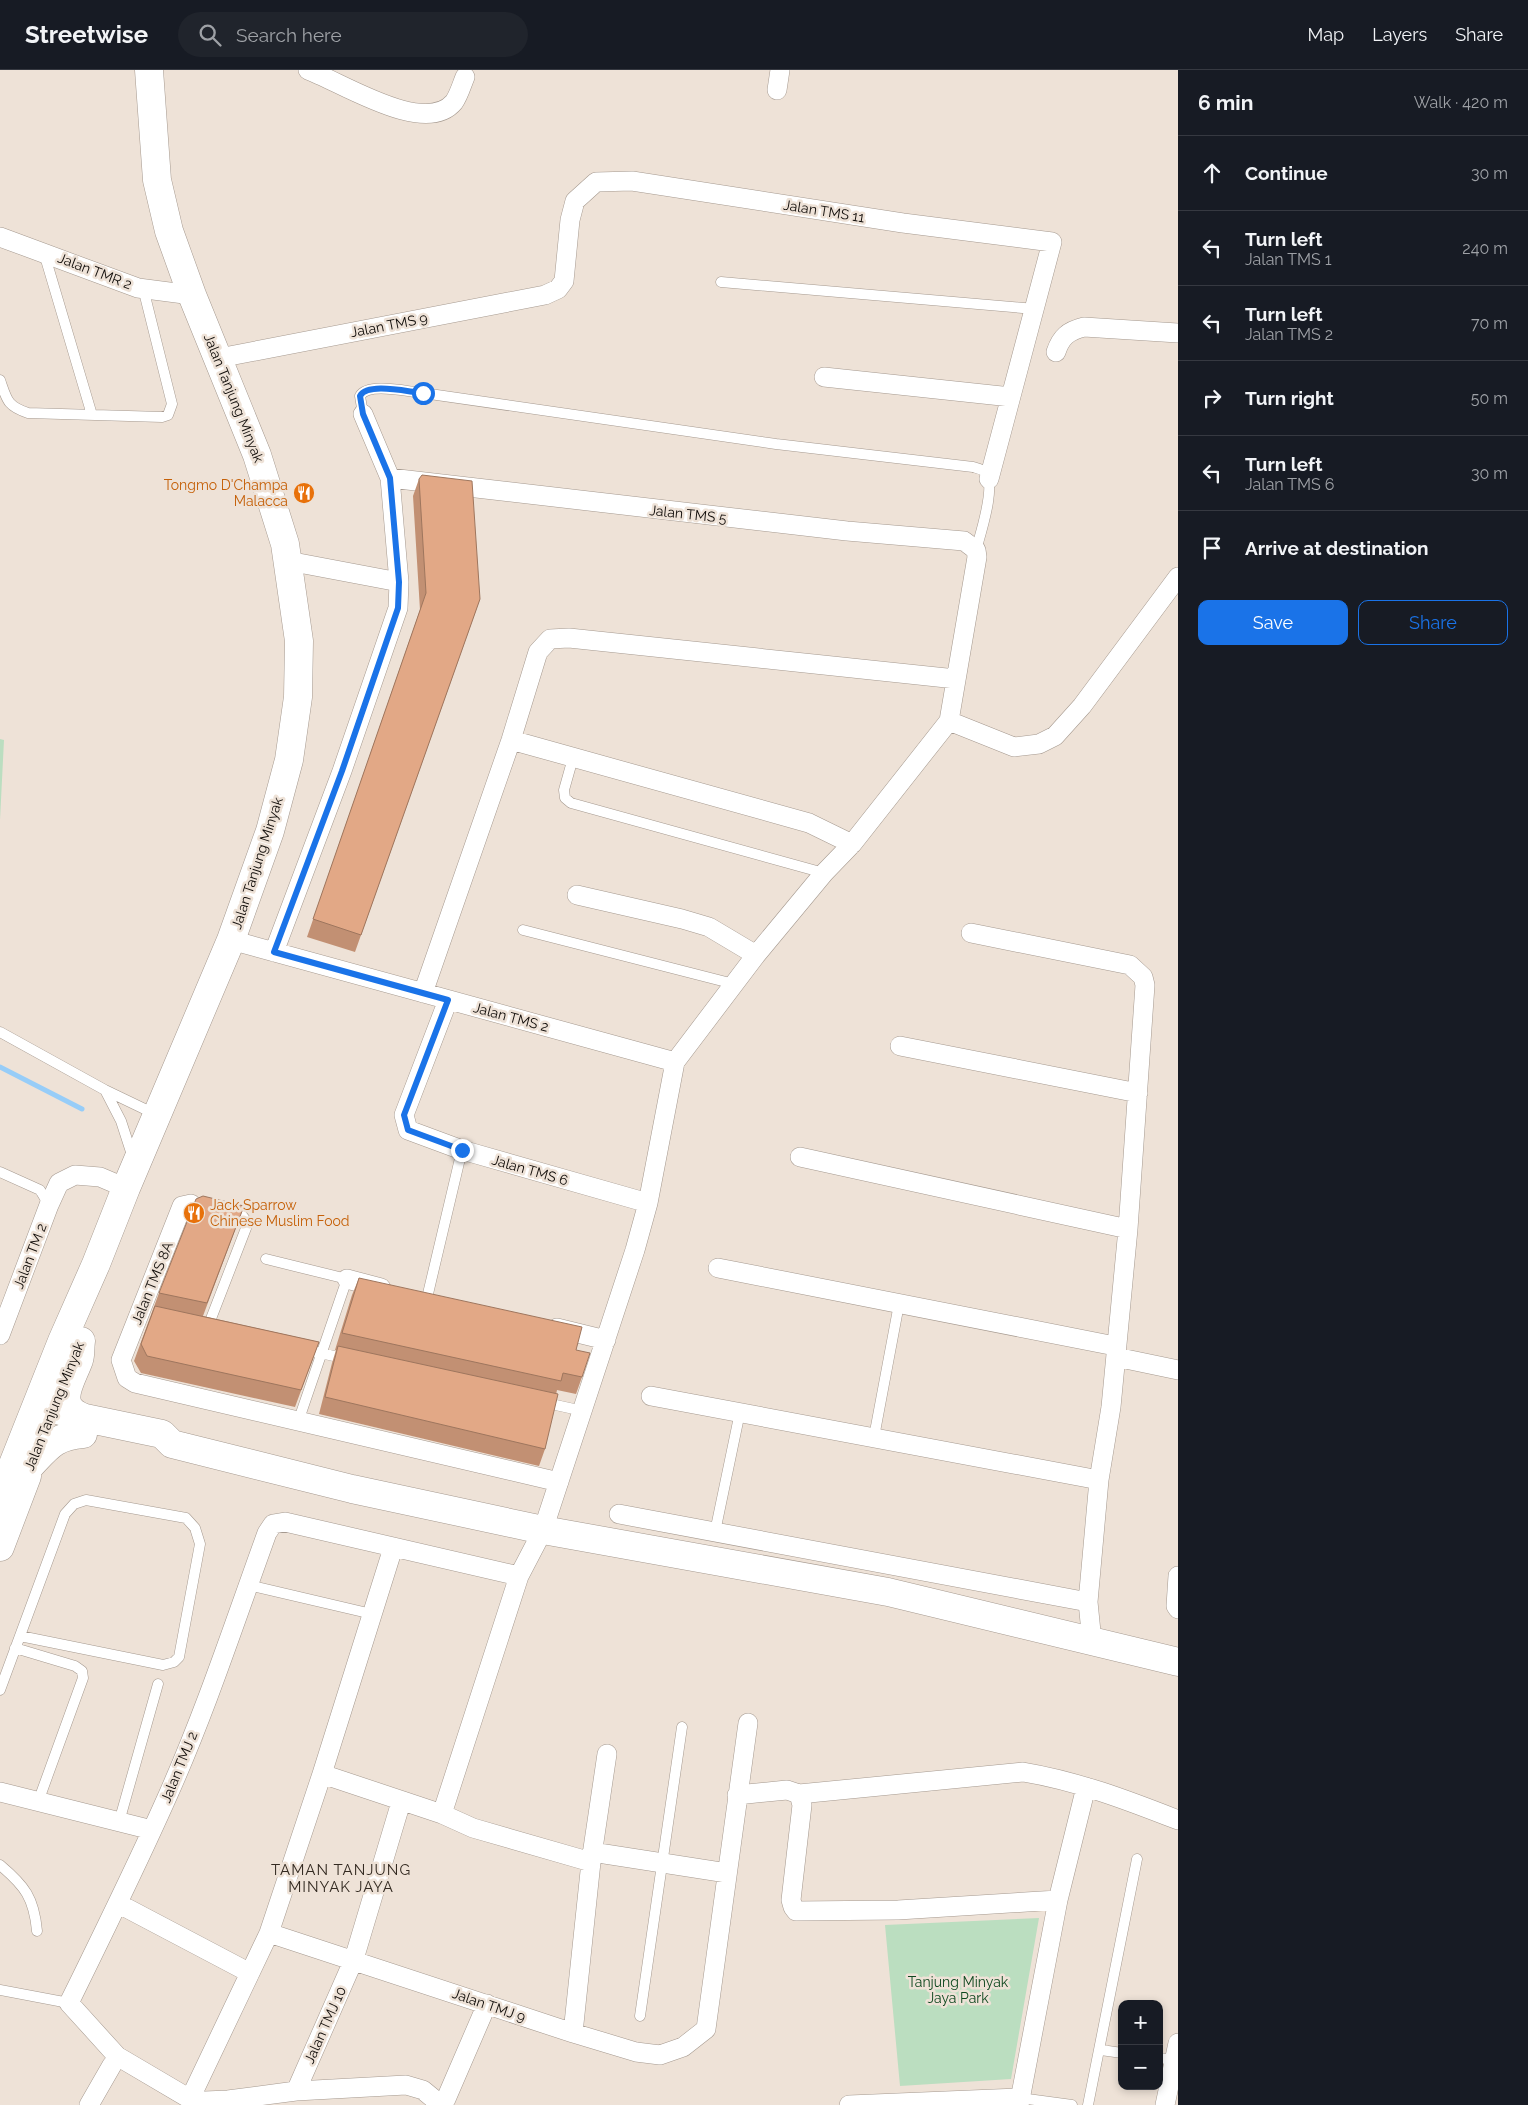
<!DOCTYPE html>
<html lang="en">
<head>
<meta charset="utf-8">
<style>
	body { margin:0; font-family:Raleway,sans-serif; background:#20242c; color:#f1f3f6 }
	.controls { position:absolute; right:15px; bottom:15px; display:grid; overflow:hidden; border-radius:10px; box-shadow:0 2px 8px #0003 }
	.controls button { width:45px; height:45px; display:grid; place-items:center; padding:0; border:0; border-bottom:1px solid #363941; background:#171b24; color:#f1f3f6; font:25px sans-serif }
	.stop { position:absolute; width:15px; height:15px; margin:-11px; border:4px solid #1a73e8; border-radius:50%; background:#fff }
	.stop.end { background:#1a73e8; border-color:#fff; box-shadow:0 1px 5px #0008 }
	.list { margin:0; padding:0; list-style:none }
	h2 { display:flex; justify-content:space-between; align-items:center; height:65px; margin:0; padding:0 20px; font-size:21px }
	h2 small { font-size:16px; font-weight:400; color:#9ea1a6 }
	.list li { display:grid; grid-template-columns:32px 1fr auto; gap:15px; align-items:center; box-sizing:border-box; height:75px; padding:0 20px; border-top:1px solid #363941 }
	.list b { display:block; font-size:19px; white-space:nowrap }
	.list p { margin:0; font-size:16px; white-space:nowrap; color:#9ea1a6 }
	.list em { font-size:16px; font-style:normal; color:#9ea1a6 }
	.actions { display:flex; gap:10px; padding:15px 20px }
	.actions a { flex:1; padding:11px 0; border:1px solid #1a73e8; border-radius:10px; text-align:center; font-size:18px; color:#1a73e8 }
	.actions .main { background:#1a73e8; color:#fff }
	.icon { flex:none; width:28px; height:28px; fill:none; stroke:currentColor; stroke-width:2; stroke-linecap:round; stroke-linejoin:round }
	.map { position:relative; flex:none; width:1178px; height:2035px; overflow:hidden }
	header { display:flex; align-items:center; gap:30px; box-sizing:border-box; height:70px; padding:0 25px; background:#171b24; border-bottom:1px solid #363941 }
	header strong { font-size:24px }
	nav { display:flex; gap:28px; margin-inline-start:auto; font-size:18px }
	.search { width:350px; height:45px; background:#20242c; display:flex; align-items:center; gap:12px; box-sizing:border-box; padding:0 18px; border-radius:28px; color:#9ea1a6; font-size:19px }
	main { display:flex }
	aside { flex:1; background:#171b24 }
	.map>svg:first-child { display:block }
	.green { fill:#bbdec0 }
	.lines { fill:none; stroke-linecap:round; stroke-linejoin:round }
	.stream { stroke:#97cdf8; stroke-width:5 }
	.lane-casing { stroke:#a5998f; stroke-width:11 }
	.street-casing { stroke:#a5998f; stroke-width:20 }
	.secondary-casing { stroke:#a5998f; stroke-width:29 }
	.lane { stroke:#fff; stroke-width:10 }
	.street { stroke:#fff; stroke-width:19 }
	.secondary { stroke:#fff; stroke-width:28 }
	.wall { fill:#c29073 }
	.building { fill:#e2a886; stroke:#9e765e }
	.route { stroke:#1a73e8; stroke-width:6 }
	.labels { text-anchor:middle; stroke-width:5; stroke-linejoin:round; paint-order:stroke }
	.street-label { font-size:14px; fill:#0f0b08; stroke:#eee2d7 }
	.food-label { font-size:14px; fill:#c56008; stroke:#eee2d7; text-anchor:end }
	.park-label { font-size:14px; fill:#0e481f; stroke:#eee2d7 }
	.neighbourhood-label { font-size:15px; letter-spacing:1px; fill:#332a21; stroke:#eee2d7 }
</style>
</head>
<body>
<header>
<strong>Streetwise</strong>
<div class="search"><svg class="icon" aria-label="search" viewBox="0 0 24 24"><circle cx="10" cy="10" r="6"/><path d="M15 15l6 6"/></svg>Search here</div>
<nav><a>Map</a><a>Layers</a><a>Share</a></nav>
</header>
<main>
<div class="map">
<svg width="1178" height="2035" viewBox="0 0 1178 2035">
	<rect width="100%" height="100%" fill="#eee2d7"/>
	<path class="green" d="M0,669L4,670L0,750Z
		M1039,1848L1011,2009L900,2016L885,1855Z"/>
	<g class="lines">
		<path class="stream" d="M0,997L82,1039"/>
		<g class="lane-casing">
			<path id="lane" d="M44,183L92,345
				M721,212L1035,239
				M0,310C7,330 7,336 28,343L162,347L168,345L172,334L143,218
				M363,344L360,326C368,312 408,322 423,323L776,374L973,397C976,398 981,399 984,401C998,412 980,465 976,480
				M573,688L564,720L565,728L571,733L824,803
				M523,860L734,914
				M0,962L105,1020L155,1044
				M105,1020L121,1051L133,1088
				M0,1102L40,1120L49,1135
				M266,1189L347,1209L298,1352
				M427,1228L462,1080
				M207,1259L248,1153L241,1144L230,1142
				M303,1279L347,1289
				M542,1332L583,1341
				M874,1367L899,1234
				M715,1462L740,1342
				M248,1515L372,1544
				M15,1578L75,1596L82,1601L83,1608L38,1732
				M0,1620L65,1444L74,1434L86,1430L186,1448L195,1458L200,1474L179,1587L174,1592L163,1595L20,1566
				M119,1752L158,1614
				M0,1795C25,1816 34,1828 37,1861
				M0,1920L69,1933
				M640,1946L682,1657
				M1101,1980L1122,1983
				M1159,1988L1175,1990
				M1020,2028L1072,2035
				M1088,2035L1137,1789"/>
		</g>
		<g class="street-casing">
			<path id="street" d="M308,0C341,12 425,67 454,32C459,25 462,14 465,7
				M777,20L780,0
				M0,167L138,218L192,225
				M1056,282C1061,267 1068,261 1084,257L1178,263
				M219,288L545,225L558,219L564,211L570,150L575,131L596,112L632,111L903,153L1052,172L989,409
				M824,307L1011,327
				M390,408L847,461L964,471L976,480L977,487L949,651L852,774L824,803L756,885L675,992L648,1133L635,1180L543,1460L519,1506L442,1744
				M288,491L399,512
				M949,651L1014,677L1039,674L1055,666L1082,636L1178,507
				M511,670L809,753L852,774
				M577,825L682,849L709,857L756,885
				M971,863L1130,895L1143,907L1145,915L1128,1159L1111,1337L1099,1410L1088,1532L1092,1572
				M231,870L675,992
				M274,882L342,701L398,538L399,512L390,408L363,344
				M423,923L511,670L538,582L550,569L569,568L956,609
				M448,930L404,1045L408,1060L462,1080L648,1133
				M900,976L1138,1023
				M800,1087L1128,1159
				M191,1134L182,1136L121,1290L127,1308L135,1313L559,1412
				M718,1198L1115,1276
				M347,1209L381,1218
				M557,1258L606,1270
				M0,1265L49,1135L59,1113L75,1105L100,1107L126,1118
				M1116,1287L1178,1300
				M651,1326L1099,1410
				M619,1444L1088,1532
				M1178,1506L1176,1536L1178,1539
				M322,1704L442,1744L473,1758L591,1792
				M0,1722L152,1760
				M799,1724L1023,1702C1077,1711 1127,1730 1178,1750
				M737,1725L787,1720L799,1724L802,1735L791,1830L793,1837L796,1841L898,1840L1058,1830
				M592,1782L727,1803
				M119,1834L250,1903
				M269,1863L573,1963L636,1982L660,1985L683,1977L706,1959L748,1653
				M487,1934L446,2029L440,2034L423,2020L406,2015L296,2021L228,2030L205,2031L190,2029L117,1986L69,1933C103,1864 137,1795 168,1725C206,1640 235,1551 267,1463L273,1454L285,1452L519,1506
				M573,1963L591,1792L607,1684
				M296,2021L354,1889L401,1732
				M190,2029L269,1863L322,1704L393,1478
				M89,2035L112,1995
				M849,2035L1020,2028
				M1019,2035L1058,1830L1086,1717
				M1165,2035L1178,1973"/>
		</g>
		<g class="secondary-casing">
			<path id="secondary" d="M81,1271C80,1277 81,1284 79,1290C71,1312 52,1337 85,1348
				M37,1334L85,1348L162,1364L172,1374L352,1419L543,1460L888,1522L1178,1592
				M30,1396C48,1377 55,1366 83,1364
				M0,1427L62,1271L96,1194L126,1118L231,870L270,761L289,690L298,627L299,571L285,474L257,385L192,225L169,161L157,110L149,0
				M0,1477L27,1406"/>
		</g>
		<use href="#lane" class="lane"/>
		<use href="#street" class="street"/>
		<use href="#secondary" class="secondary"/>
	</g>
	<path class="wall" d="M419,409L480,529L355,882L307,867L420,540L413,426Z
		M244,1136L203,1246L319,1272L295,1337L141,1303L134,1291L159,1223Z
		M359,1208L576,1280L582,1307L576,1324L557,1320L545,1379L539,1396L319,1344L332,1293L336,1280H335L352,1225Z"/>
	<path class="building" d="M422,405L472,411L480,529L361,865L313,849L426,523L419,409Z
		M203,1126L244,1136L207,1233L159,1223L196,1129Z
		M359,1208L582,1257L576,1280L590,1283L582,1307L563,1303L561,1311L342,1263Z
		M155,1236L319,1272L301,1320L147,1286L141,1274Z
		M338,1276L558,1324L545,1379L325,1327Z"/>
	<g class="lines">
		<path class="route" d="M423,323C408,322 368,312 360,326L363,344L390,408L399,512L398,538L342,701L274,882L448,930L404,1045L408,1060L462,1080"/>
	</g>
	<defs>
		<g id="restaurant-disc" transform="scale(1.125)"><circle r="9.5" fill="#e8710a" stroke="#eee2d7"/><path d="M-5-6h1v4h1v-4h1v4h1v-4h1v5L-1.5 .5V6h-2V.5L-5-1ZM5-6V6H3V1.5H1.5Q1.5-4 5-6Z" fill="#fff"/></g>
	</defs>
	<g fill-rule="evenodd">
		<use href="#restaurant-disc" x="304" y="423"/>
		<use href="#restaurant-disc" x="194" y="1143"/>
	</g>
	<g class="labels">
		<g class="street-label">
			<text transform="translate(824 141) rotate(9)" y="5">Jalan TMS 11</text>
			<text transform="translate(95 201) rotate(21)" y="5">Jalan TMR 2</text>
			<text transform="translate(389 255) rotate(-11)" y="5">Jalan TMS 9</text>
			<text transform="translate(234 328) rotate(68)" y="5">Jalan Tanjung Minyak</text>
			<text transform="translate(688 444) rotate(6)" y="5">Jalan TMS 5</text>
			<text transform="translate(257 793) rotate(-72)" y="5">Jalan Tanjung Minyak</text>
			<text transform="translate(511 947) rotate(15)" y="5">Jalan TMS 2</text>
			<text transform="translate(530 1100) rotate(16)" y="5">Jalan TMS 6</text>
			<text transform="translate(30 1186) rotate(-69)" y="5">Jalan TM 2</text>
			<text transform="translate(152 1213) rotate(-68)" y="5">Jalan TMS 8A</text>
			<text transform="translate(54 1336) rotate(-68)" y="5">Jalan Tanjung Minyak</text>
			<text transform="translate(179 1697) rotate(-68)" y="5">Jalan TMJ 2</text>
			<text transform="translate(489 1935) rotate(19)" y="5">Jalan TMJ 9</text>
			<text transform="translate(325 1955) rotate(-66)" y="5">Jalan TMJ 10</text>
		</g>
		<g class="food-label">
			<text x="288" y="420">Tongmo D'Champa<tspan x="288" dy="16">Malacca</tspan></text>
			<text x="210" y="1140" text-anchor="start">Jack Sparrow<tspan x="210" dy="16">Chinese Muslim Food</tspan></text>
		</g>
		<g class="park-label">
			<text x="958" y="1917">Tanjung Minyak<tspan x="958" dy="16">Jaya Park</tspan></text>
		</g>
		<g class="neighbourhood-label">
			<text x="341" y="1805">TAMAN TANJUNG<tspan x="341" dy="17">MINYAK JAYA</tspan></text>
		</g>
	</g>
</svg>
<div class="controls">
<button>+</button>
<button>−</button>
</div>
<div class="stop" style="left:423px;top:323px"></div>
<div class="stop end" style="left:462px;top:1080px"></div>
</div>
<aside>
<h2>6 min<small>Walk · 420 m</small></h2>
<ul class="list">
<li><svg class="icon" aria-label="ahead" viewBox="0 0 24 24"><path d="M12 20V5M6 11l6-6 6 6"/></svg><div><b>Continue</b></div><em>30 m</em></li>
<li><svg class="icon" aria-label="left" viewBox="0 0 24 24"><path d="M17 20v-9H6M10 6l-5 5 5 5"/></svg><div><b>Turn left</b><p>Jalan TMS 1</p></div><em>240 m</em></li>
<li><svg class="icon" aria-label="left" viewBox="0 0 24 24"><path d="M17 20v-9H6M10 6l-5 5 5 5"/></svg><div><b>Turn left</b><p>Jalan TMS 2</p></div><em>70 m</em></li>
<li><svg class="icon" aria-label="right" viewBox="0 0 24 24"><path d="M7 20v-9h11M14 6l5 5-5 5"/></svg><div><b>Turn right</b></div><em>50 m</em></li>
<li><svg class="icon" aria-label="left" viewBox="0 0 24 24"><path d="M17 20v-9H6M10 6l-5 5 5 5"/></svg><div><b>Turn left</b><p>Jalan TMS 6</p></div><em>30 m</em></li>
<li><svg class="icon" aria-label="arrive" viewBox="0 0 24 24"><path d="M6 21V4h12l-3 4 3 4H6"/></svg><div><b>Arrive at destination</b></div></li>
</ul>
<div class="actions"><a class="main">Save</a><a>Share</a></div>
</aside>
</main>
</body>
</html>
